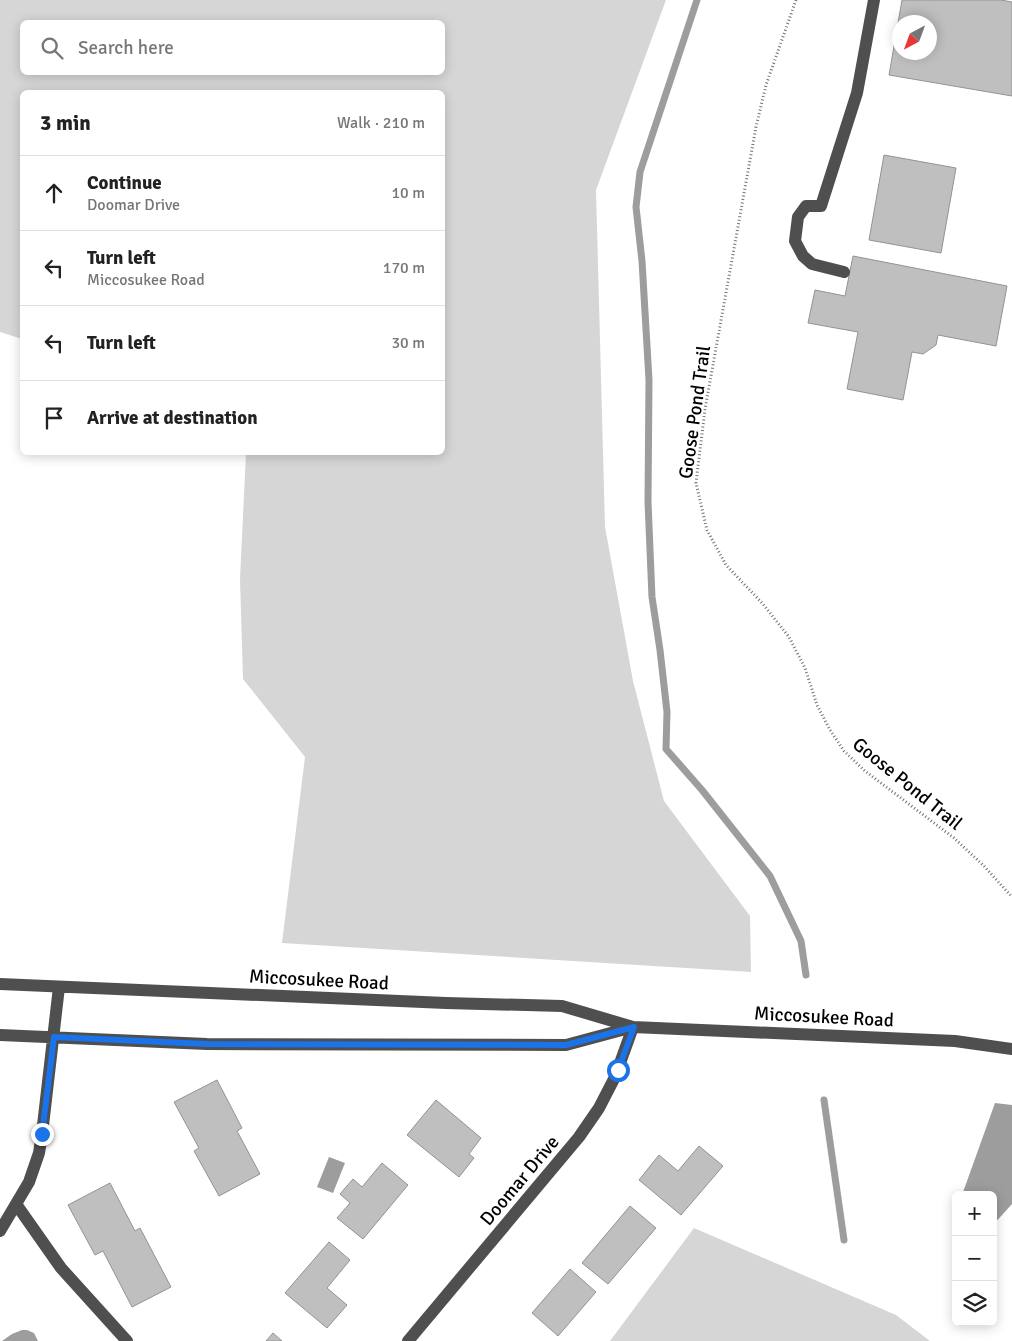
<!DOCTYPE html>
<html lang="en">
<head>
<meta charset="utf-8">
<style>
	body { margin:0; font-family:Signika,sans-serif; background:#f2f2f2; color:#222 }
	.controls { position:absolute; right:15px; bottom:15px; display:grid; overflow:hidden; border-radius:8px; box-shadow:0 2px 12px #0003 }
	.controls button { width:45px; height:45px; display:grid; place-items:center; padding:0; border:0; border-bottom:1px solid #e0e0e0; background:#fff; color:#222; font:25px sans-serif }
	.compass { position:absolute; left:892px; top:15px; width:45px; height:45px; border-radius:50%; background:#fff; box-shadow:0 2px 12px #0003; rotate:221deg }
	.stop { position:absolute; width:15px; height:15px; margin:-11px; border:4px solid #1a73e8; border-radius:50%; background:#fff }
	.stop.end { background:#1a73e8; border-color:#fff; box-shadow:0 1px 5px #0008 }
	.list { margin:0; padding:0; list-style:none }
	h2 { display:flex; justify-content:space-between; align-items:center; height:65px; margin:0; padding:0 20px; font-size:21px }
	h2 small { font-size:16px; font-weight:400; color:#767676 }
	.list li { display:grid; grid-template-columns:32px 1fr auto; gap:15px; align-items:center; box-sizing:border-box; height:75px; padding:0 20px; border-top:1px solid #e0e0e0 }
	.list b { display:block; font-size:19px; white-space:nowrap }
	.list p { margin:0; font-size:16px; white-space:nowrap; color:#767676 }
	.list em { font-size:16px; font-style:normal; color:#767676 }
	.icon { flex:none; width:28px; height:28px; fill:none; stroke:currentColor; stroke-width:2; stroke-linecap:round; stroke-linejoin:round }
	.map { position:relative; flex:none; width:1012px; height:1341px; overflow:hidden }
	.search { position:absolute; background:#fff; box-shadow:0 2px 12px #0003; left:20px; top:20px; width:425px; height:55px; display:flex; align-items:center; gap:12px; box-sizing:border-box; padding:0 18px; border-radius:8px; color:#767676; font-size:19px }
	.panel { position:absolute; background:#fff; box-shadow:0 2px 12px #0003; left:20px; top:90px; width:425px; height:365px; border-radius:8px }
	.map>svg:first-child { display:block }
	.green { fill:#d6d6d6; fill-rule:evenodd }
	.water { fill:#9d9d9d }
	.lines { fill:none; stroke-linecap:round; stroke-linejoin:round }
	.stream { stroke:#9d9d9d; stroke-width:7 }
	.building { fill:#bfbfbf; stroke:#939393; fill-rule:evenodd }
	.path { stroke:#717171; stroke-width:3; stroke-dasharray:1 2.5; stroke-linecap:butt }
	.minor { stroke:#4f4f4f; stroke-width:12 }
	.route { stroke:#1a73e8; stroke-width:6 }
	.labels { text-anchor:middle; stroke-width:4; stroke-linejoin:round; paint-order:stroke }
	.street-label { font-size:19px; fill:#000; stroke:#fff }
</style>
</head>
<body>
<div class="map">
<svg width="1012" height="1341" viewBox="0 0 1012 1341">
	<rect width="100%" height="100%" fill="#fff"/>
	<path class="green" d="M0,0H666L596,190L605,527L633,681L664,801L750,916L751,972L282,943L305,757L243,679L240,579L246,453L442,452V92H22V339L0,332ZM22,22H442V72H22Z
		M694,1228L896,1315L930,1341H610Z"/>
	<path class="water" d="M995,1103L1012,1105V1204L993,1225V1195H962Z
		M329,1157L345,1163L333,1193L317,1187Z
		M22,1330H27L34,1333L38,1341H2L12,1334Z"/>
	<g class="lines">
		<path class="stream" d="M697,0L640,172L636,207L642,261L649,380L648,502L652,597L660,650L667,712L666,749L702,790L770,876L801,941L806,975
			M824,1100L844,1240"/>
	</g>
	<path class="building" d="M902,0H1001L1012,2V96L889,75ZM900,22H930V52H900Z
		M884,155L956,168L941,253L869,240Z
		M853,256L1007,286L996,346L938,335L936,345L923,354L912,352L903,400L847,389L858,332L808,323L815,290L845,296Z
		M217,1080L242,1128L237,1131L260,1174L219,1196L194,1151L199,1148L174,1102Z
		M436,1100L481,1138L469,1154L474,1158L459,1177L407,1135Z
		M699,1146L723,1166L681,1215L639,1180L659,1155L678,1171Z
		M382,1163L408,1185L363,1239L337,1218L350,1203L340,1194L353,1179L362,1187Z
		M110,1183L135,1231L140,1228L171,1287L132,1307L103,1251L95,1255L68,1205Z
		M630,1206L656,1228L608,1284L582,1263Z
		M329,1242L350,1260L327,1288L347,1305L327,1328L285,1293Z
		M570,1269L596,1292L558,1336L532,1313Z
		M273,1333L282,1341H266Z"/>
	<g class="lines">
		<path class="path" d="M796,0L766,85L756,127L705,409L696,483L707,530L726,565L763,604L789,637L805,668L817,705L830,730L844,751L865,771L954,838L984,866L1012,897"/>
		<path class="minor" d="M844,272L812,264L803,256L795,241L798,217L806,206H821L857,93L874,0
			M0,984L446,1003L562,1006L633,1027L955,1041L1012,1049
			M0,1035L207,1044L566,1045L633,1027
			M16,1204L61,1268L127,1341
			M0,1231L29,1182L39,1153L42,1134L59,987
			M408,1341L579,1137L599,1108L615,1077L633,1027"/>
	</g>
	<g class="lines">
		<path class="route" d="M42,1134L54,1037L207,1044L566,1045L634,1027L618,1070"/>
	</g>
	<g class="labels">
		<g class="street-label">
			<text transform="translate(694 412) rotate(-82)" y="7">Goose Pond Trail</text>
			<text transform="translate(908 783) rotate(39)" y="7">Goose Pond Trail</text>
			<text transform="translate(319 979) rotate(3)" y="7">Miccosukee Road</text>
			<text transform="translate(824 1016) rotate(3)" y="7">Miccosukee Road</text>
			<text transform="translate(519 1180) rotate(-50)" y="7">Doomar Drive</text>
		</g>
	</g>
</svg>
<div class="controls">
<button>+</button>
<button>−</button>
<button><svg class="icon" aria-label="layers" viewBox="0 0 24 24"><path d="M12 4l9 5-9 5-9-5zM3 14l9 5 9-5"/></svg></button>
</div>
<svg class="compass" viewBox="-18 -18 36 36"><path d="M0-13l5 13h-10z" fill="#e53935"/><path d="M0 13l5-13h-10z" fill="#767676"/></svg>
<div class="stop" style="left:618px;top:1070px"></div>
<div class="stop end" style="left:42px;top:1134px"></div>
<div class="search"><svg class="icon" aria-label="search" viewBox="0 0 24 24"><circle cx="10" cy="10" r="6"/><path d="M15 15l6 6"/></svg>Search here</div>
<section class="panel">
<h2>3 min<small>Walk · 210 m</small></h2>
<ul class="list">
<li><svg class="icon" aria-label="ahead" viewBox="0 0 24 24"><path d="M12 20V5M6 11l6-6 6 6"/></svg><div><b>Continue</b><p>Doomar Drive</p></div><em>10 m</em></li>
<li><svg class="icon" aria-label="left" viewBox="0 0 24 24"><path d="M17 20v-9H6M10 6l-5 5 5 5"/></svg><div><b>Turn left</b><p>Miccosukee Road</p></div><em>170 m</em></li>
<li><svg class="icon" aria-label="left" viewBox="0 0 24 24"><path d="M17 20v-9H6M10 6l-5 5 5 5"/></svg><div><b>Turn left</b></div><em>30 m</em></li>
<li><svg class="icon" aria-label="arrive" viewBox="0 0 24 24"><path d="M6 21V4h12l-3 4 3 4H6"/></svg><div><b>Arrive at destination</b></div></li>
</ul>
</section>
</div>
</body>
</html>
